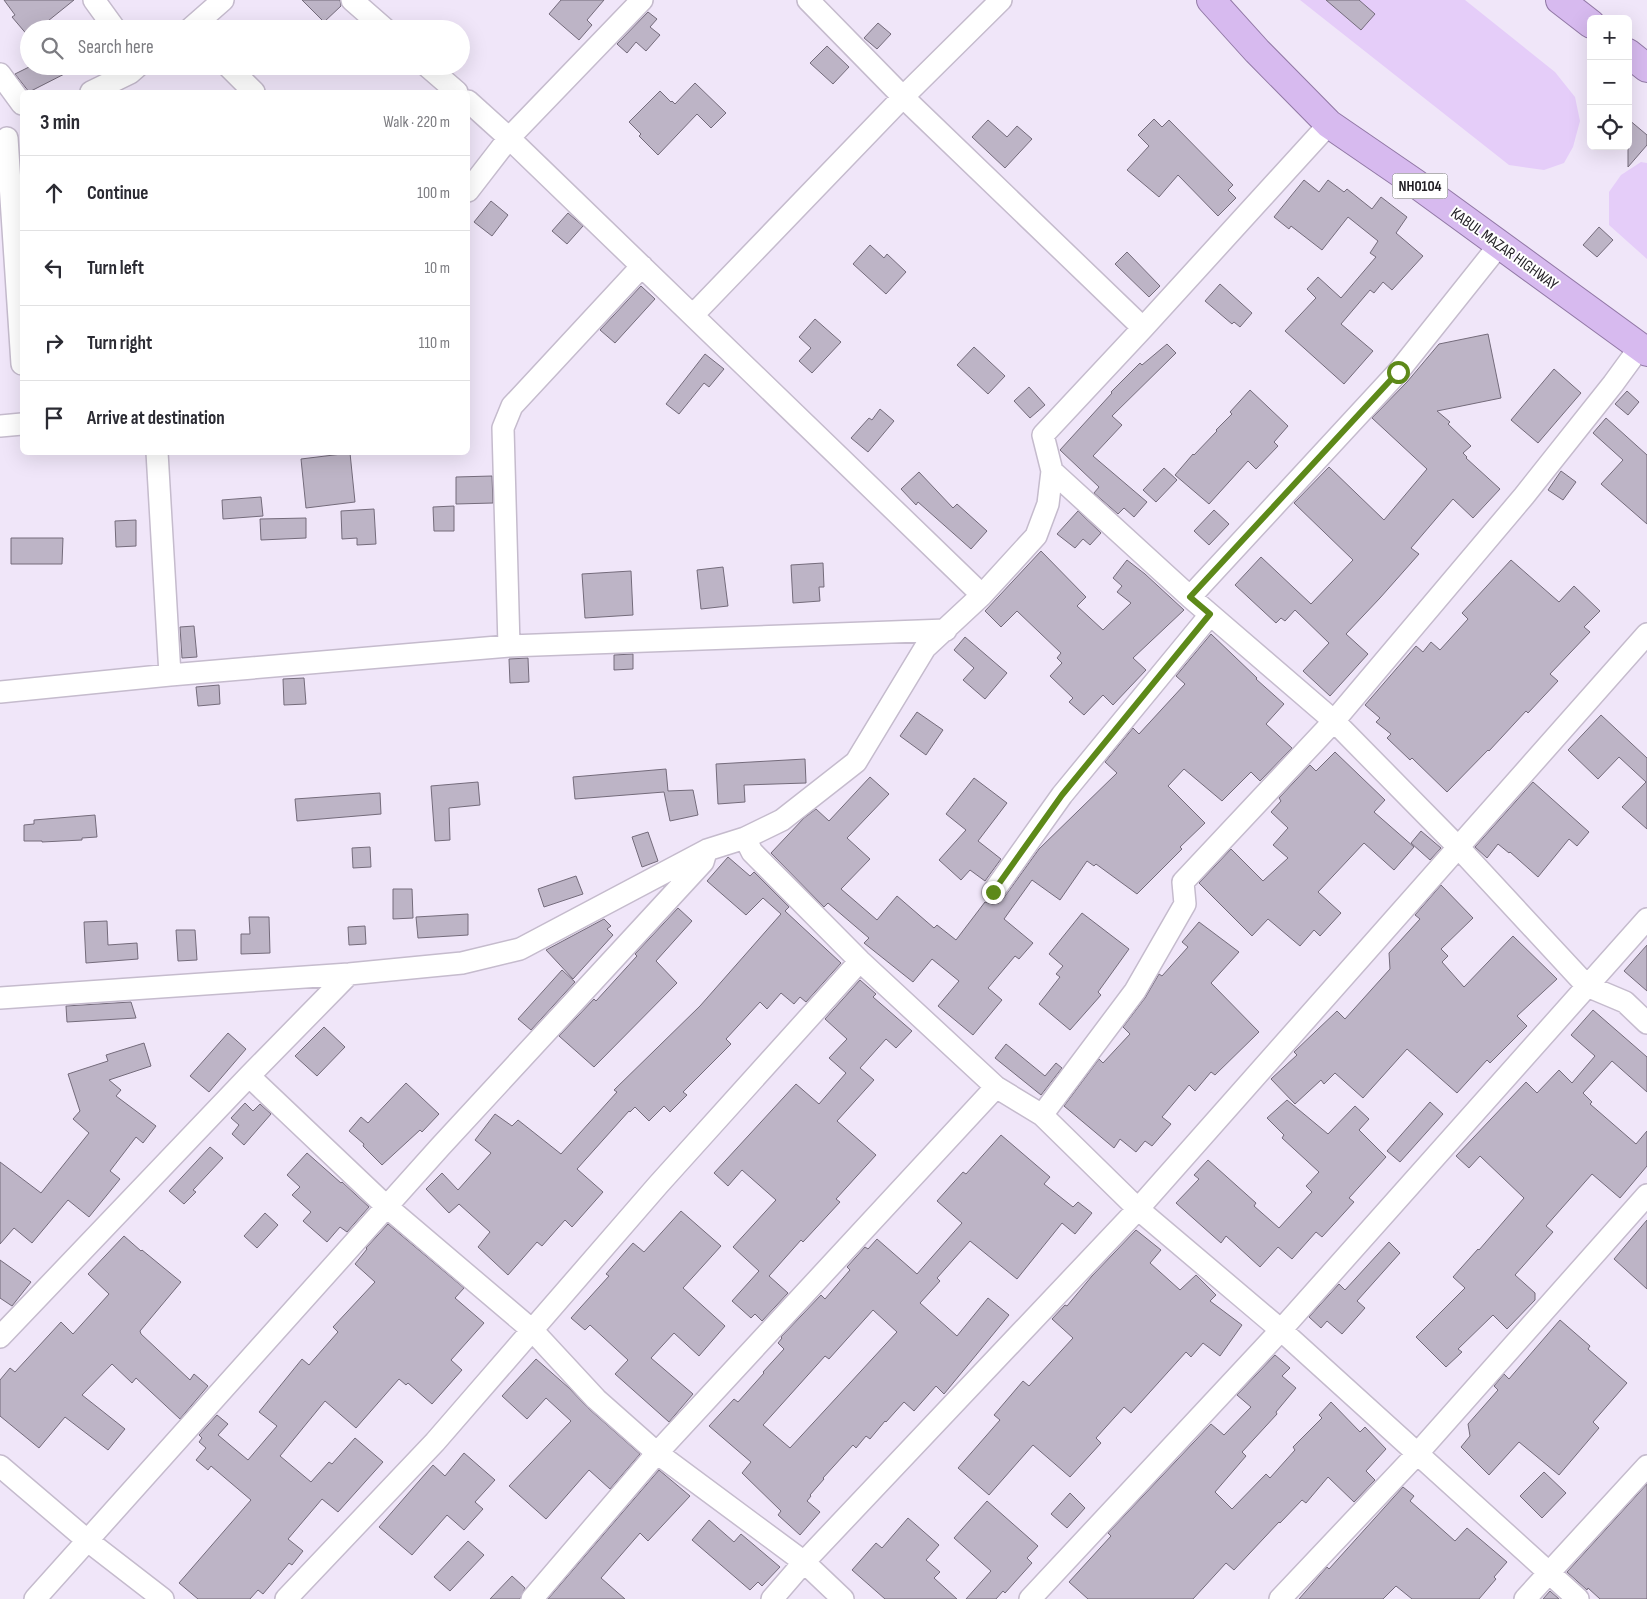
<!DOCTYPE html>
<html lang="en">
<head>
<meta charset="utf-8">
<style>
	body { margin:0; font-family:"Sofia Sans Condensed",sans-serif; background:#f2f2f3; color:#2b2b33 }
	.controls { position:absolute; right:15px; top:15px; display:grid; overflow:hidden; border-radius:8px; box-shadow:0 5px 20px #0002 }
	.controls button { width:45px; height:45px; display:grid; place-items:center; padding:0; border:0; border-bottom:1px solid #e1e1e2; background:#fff; color:#2b2b33; font:25px sans-serif }
	.stop { position:absolute; width:15px; height:15px; margin:-11px; border:4px solid #5d8919; border-radius:50%; background:#fff }
	.stop.end { background:#5d8919; border-color:#fff; box-shadow:0 1px 5px #0008 }
	.list { margin:0; padding:0; list-style:none }
	h2 { display:flex; justify-content:space-between; align-items:center; height:65px; margin:0; padding:0 20px; font-size:21px }
	h2 small { font-size:16px; font-weight:400; color:#7c7c81 }
	.list li { display:grid; grid-template-columns:32px 1fr auto; gap:15px; align-items:center; box-sizing:border-box; height:75px; padding:0 20px; border-top:1px solid #e1e1e2 }
	.list b { display:block; font-size:19px; white-space:nowrap }
	.list em { font-size:16px; font-style:normal; color:#7c7c81 }
	.icon { flex:none; width:28px; height:28px; fill:none; stroke:currentColor; stroke-width:2; stroke-linecap:round; stroke-linejoin:round }
	.map { position:relative; flex:none; width:1647px; height:1599px; overflow:hidden }
	.search { position:absolute; background:#fff; box-shadow:0 5px 20px #0002; left:20px; top:20px; width:450px; height:55px; display:flex; align-items:center; gap:12px; box-sizing:border-box; padding:0 18px; border-radius:28px; color:#7c7c81; font-size:19px }
	.panel { position:absolute; background:#fff; box-shadow:0 5px 20px #0002; left:20px; top:90px; width:450px; height:365px; border-radius:8px }
	.map>svg:first-child { display:block }
	.green { fill:#e5cdf9 }
	.building { fill:#bdb4c6; stroke:#746b7b; fill-rule:evenodd }
	.lines { fill:none; stroke-linecap:round; stroke-linejoin:round }
	.minor-casing { stroke:#c5bbcd; stroke-width:24 }
	.trunk-casing { stroke:#9178a5; stroke-width:30 }
	.minor { stroke:#fff; stroke-width:21 }
	.trunk { stroke:#d7baef; stroke-width:28 }
	.route { stroke:#5d8919; stroke-width:6 }
	.labels { text-anchor:middle; stroke-width:4; stroke-linejoin:round; paint-order:stroke }
	.shield { fill:#fff; stroke:#646266; stroke-width:1 }
	.shield-label { font-size:15px; font-weight:bold; fill:#211e24 }
	.street-label { font-size:16px; fill:#211e24; stroke:#fff }
</style>
</head>
<body>
<div class="map">
<svg width="1647" height="1599" viewBox="0 0 1647 1599">
	<rect width="100%" height="100%" fill="#f0e6f9"/>
	<path class="green" d="M1300,0H1465L1555,72L1575,97L1580,121L1573,147L1564,163L1544,170L1509,165Z
		M1641,162L1647,163V259L1609,225V192L1621,175Z"/>
	<path class="building" d="M4,0H74L38,29H29V37L12,17L15,15Z
		M302,0H340L341,6L324,22Z
		M561,0H604L587,20L592,25L579,40L549,14Z
		M1326,0H1359L1375,14L1361,30Z
		M648,12L657,19L650,27L660,35L646,51L636,42L627,53L617,44Z
		M878,23L891,34L877,49L864,38Z
		M827,46L849,67L833,84L810,63Z
		M31,66H80L29,92L15,74Z
		M695,83L726,113L711,128L697,114L658,155L639,136L641,134L629,122L660,91L671,102L672,101L675,104Z
		M1154,119L1162,127L1169,120L1233,185L1228,190L1236,198L1218,216L1178,175L1159,197L1127,170L1149,146L1138,135Z
		M1628,119L1647,135V145L1628,167Z
		M988,120L1007,137L1017,126L1032,139L1005,168L972,137Z
		M1304,180L1319,192L1328,180L1344,192L1347,189L1372,209L1381,197L1407,217L1396,233L1423,256L1392,290L1383,282L1374,293L1370,290L1341,324L1373,351L1344,384L1285,331L1316,298L1307,289L1318,277L1341,298L1376,257L1370,253L1378,241L1348,217L1322,250L1291,226L1289,229L1274,217Z
		M491,201L508,215L492,236L474,222Z
		M568,213L583,226L567,244L552,231Z
		M1599,227L1613,240L1597,257L1583,245Z
		M870,245L884,258L887,254L906,272L886,294L853,264Z
		M1127,252L1160,286L1149,297L1115,264Z
		M1220,284L1252,313L1240,327L1234,322L1232,324L1205,301Z
		M641,286L655,299L615,343L600,330Z
		M815,319L841,342L812,373L799,361L811,348L799,337Z
		M1488,334L1501,398L1437,411L1450,422L1448,424L1471,446L1463,453L1467,457L1466,458L1500,489L1473,518L1453,499L1411,548L1419,554L1380,598L1346,634L1368,654L1330,696L1303,671L1329,643L1295,610L1285,621L1281,618L1276,623L1235,585L1261,557L1311,604L1353,560L1294,503L1329,467L1384,520L1427,469L1372,418L1407,382L1439,344Z
		M1167,344L1176,353L1112,416L1122,425L1093,456L1147,502L1134,517L1124,508L1118,514L1094,493L1099,487L1060,450L1112,393L1111,392L1140,363L1142,365Z
		M974,347L1005,376L988,394L957,365Z
		M705,354L724,369L709,387L704,383L679,414L666,404Z
		M1554,369L1581,393L1538,443L1511,420Z
		M1029,387L1045,405L1030,418L1014,401Z
		M1250,390L1288,426L1274,442L1278,446L1256,469L1248,461L1209,504L1175,475L1193,454L1194,455L1217,431L1216,430L1232,414L1230,412Z
		M1627,391L1639,402L1628,415L1615,404Z
		M880,409L894,421L868,452L851,438L869,418L872,420Z
		M1606,418L1647,455V524L1601,484L1623,460L1593,433Z
		M350,453L355,502L306,508L301,459Z
		M1164,468L1177,480L1156,502L1143,490Z
		M1561,471L1576,482L1563,500L1548,490Z
		M919,472L953,508L957,504L987,531L971,549L918,502L916,505L901,489Z
		M492,476L493,503L456,504V477Z
		M261,497L263,516L223,519L222,500Z
		M454,506V531H434L433,507Z
		M374,509L376,544L357,545V538L342,539L341,511Z
		M1214,510L1229,524L1209,545L1194,531Z
		M1078,511L1101,533L1090,545L1083,539L1075,548L1057,534Z
		M306,518V538L261,540L260,519Z
		M136,520V546L116,547L115,521Z
		M11,538H63L62,564H11Z
		M1041,551L1086,597L1077,606L1103,630L1131,603L1117,592L1122,586L1113,578L1127,560L1145,574L1184,610L1133,658L1146,670L1113,705L1103,695L1084,715L1069,702L1073,698L1050,676L1062,663L1057,658L1061,653L1017,611L1001,627L985,611Z
		M1511,560L1559,602L1574,586L1600,611L1584,627L1590,632L1550,674L1558,681L1528,713L1526,711L1489,751L1488,750L1447,792L1412,758L1410,760L1387,738L1391,734L1376,722L1380,718L1365,705L1416,646L1423,652L1431,642L1440,650L1468,619L1462,613Z
		M823,563L824,587H819L820,601L793,603L791,565Z
		M723,567L728,606L701,609L697,570Z
		M631,571L633,615L585,618L582,574Z
		M194,626L197,657L182,658L180,627Z
		M1211,634L1257,678L1256,679L1284,704L1266,724L1292,748L1260,781L1251,772L1222,801L1184,769L1168,786L1205,823L1180,847L1182,849L1137,894L1096,864L1094,866L1087,861L1060,900L1032,880L1004,919L1033,943L1019,959L1015,956L988,988L1002,1000L973,1035L938,1006L959,981L932,959L913,982L864,943L869,938L828,903L824,907L771,853L804,818L816,809L829,821L870,777L889,794L847,838L870,859L841,889L877,920L897,896L934,928L937,925L956,940L985,902L992,904L999,903L1003,899L1039,849L1117,773L1105,762L1133,728L1139,734L1185,684L1176,676Z
		M965,637L1007,673L985,699L963,680L974,668L954,650Z
		M633,654V669L614,670V655Z
		M528,658L529,682L510,683L509,659Z
		M304,678L306,704L284,705L283,679Z
		M219,685L220,704L198,706L196,687Z
		M917,712L943,730L926,755L900,736Z
		M1601,715L1647,758V829L1622,807L1646,782L1619,757L1598,779L1568,750Z
		M1335,752L1385,800L1374,812L1414,847L1394,870L1364,843L1318,892L1341,913L1320,936L1314,930L1300,946L1268,919L1252,936L1199,883L1231,849L1263,881L1288,858L1273,845L1288,828L1271,812L1281,801L1279,798L1310,765L1316,771Z
		M805,759L806,783L744,785L745,802L718,804L716,764Z
		M666,769L668,791L693,790L698,815L670,821L664,792L575,799L573,777Z
		M974,778L1007,803L978,841L1001,859L985,881L970,870L961,880L939,860L966,830L946,814Z
		M478,782L480,805L449,808L450,840L435,841L431,786Z
		M1533,782L1589,832L1577,846L1569,839L1538,877L1510,852L1509,853L1498,844L1487,858L1475,847Z
		M380,793L381,814L297,821L295,799Z
		M95,815L97,837L82,838V840L42,842V841H24V825L34,824V820Z
		M1421,831L1441,848L1430,860L1411,843Z
		M648,832L658,861L642,867L632,837Z
		M370,847L371,867L353,868L352,848Z
		M728,857L750,876L754,872L789,907L785,911L841,963L806,1002L800,997L794,1004L781,993L767,1009L760,1002L726,1039L731,1044L683,1092L687,1095L670,1112L664,1106L649,1121L635,1107L630,1112L629,1111L577,1169L603,1192L572,1227L565,1220L542,1246L537,1242L508,1275L478,1247L490,1232L459,1204L449,1213L426,1189L442,1173L458,1190L491,1153L475,1140L495,1114L512,1126L518,1120L561,1154L617,1092L614,1090L700,1006L781,914L763,898L746,915L707,881Z
		M576,876L583,894L544,907L538,889Z
		M1441,885L1473,918L1441,949L1448,956L1442,962L1464,987L1513,936L1557,979L1517,1016L1527,1026L1490,1063L1487,1060L1457,1093L1407,1049L1363,1098L1335,1073L1324,1084L1321,1080L1295,1104L1271,1079L1297,1055L1294,1052L1337,1011L1345,1019L1390,969L1389,953L1420,919L1415,915Z
		M393,889H412L413,918L393,919Z
		M678,908L692,921L656,961L677,983L594,1067L559,1036L594,999L596,1001L637,956L635,954Z
		M1082,913L1129,949L1098,992L1101,995L1070,1030L1039,1004L1060,977L1056,974L1063,966L1049,954Z
		M468,914V935L418,938L416,917Z
		M249,917H269L270,953L241,954V934H250Z
		M604,919L611,926L607,929L613,935L573,979L546,950Z
		M107,921L108,945L137,943L138,959L86,963L84,922Z
		M1199,922L1239,952L1211,983L1259,1032L1215,1075L1211,1072L1195,1091L1189,1085L1162,1117L1171,1124L1152,1146L1145,1141L1136,1152L1120,1139L1114,1148L1064,1106L1099,1059L1103,1063L1130,1034L1123,1027L1145,998L1159,974L1162,976L1188,947L1182,942Z
		M365,926L366,944L349,945L348,927Z
		M176,930H195L197,960L178,961Z
		M1647,945V991L1624,971Z
		M562,970L575,982L531,1030L518,1019Z
		M860,980L876,994L873,997L912,1031L896,1048L886,1039L860,1068L874,1080L837,1121L876,1155L836,1199L840,1202L803,1242L801,1240L769,1276L788,1293L762,1321L755,1314L751,1318L732,1301L759,1271L733,1247L776,1200L742,1170L728,1186L714,1173L796,1084L819,1104L846,1073L829,1058L847,1039L825,1019Z
		M131,1002L136,1018L67,1022L66,1006Z
		M1593,1010L1647,1057V1092L1612,1061L1583,1093L1592,1102L1590,1104L1636,1144L1647,1131V1166L1620,1198L1592,1174L1546,1226L1553,1232L1515,1275L1535,1293V1300L1507,1329L1493,1315L1458,1349L1462,1352L1446,1367L1416,1337L1465,1288L1453,1277L1478,1249L1479,1250L1524,1198L1480,1156L1469,1168L1456,1156L1526,1082L1537,1093L1559,1070L1572,1083L1595,1056L1571,1035Z
		M324,1027L345,1047L317,1076L295,1056Z
		M228,1033L246,1049L209,1092L190,1076Z
		M144,1043L151,1066L109,1080L121,1090L116,1096L156,1126L143,1143L136,1137L110,1171L120,1179L89,1217L68,1200L32,1243L14,1228L0,1244V1162L41,1193L89,1133L73,1119L80,1111L68,1074L108,1061L106,1055Z
		M1006,1044L1045,1076L1056,1063L1062,1068L1041,1095L995,1058Z
		M406,1083L439,1114L422,1132L420,1130L382,1165L363,1146L364,1144L349,1131L361,1117L368,1123Z
		M1287,1100L1328,1134L1355,1106L1369,1119L1359,1130L1386,1157L1349,1198L1354,1202L1322,1237L1316,1232L1292,1259L1278,1247L1260,1267L1226,1236L1221,1243L1176,1203L1199,1179L1194,1175L1208,1160L1256,1203L1254,1206L1279,1228L1312,1192L1306,1186L1319,1172L1282,1138L1284,1135L1267,1118Z
		M1430,1102L1443,1114L1400,1162L1387,1151Z
		M245,1103L253,1111L260,1104L271,1114L244,1145L232,1134L239,1125L231,1118Z
		M1001,1135L1050,1177L1044,1184L1073,1207L1078,1202L1092,1213L1075,1234L1062,1223L1017,1279L970,1241L937,1278L940,1281L920,1303L957,1336L988,1298L1009,1315L944,1394L936,1386L914,1411L904,1402L886,1422L885,1421L870,1439L866,1436L856,1448L853,1445L823,1478L824,1479L810,1495L811,1496L807,1501L820,1512L800,1535L778,1515L781,1511L742,1473L751,1462L709,1426L734,1399L738,1402L764,1373L763,1372L784,1349L778,1343L782,1338L781,1337L821,1295L825,1299L850,1270L847,1267L865,1247L868,1249L877,1239L917,1274L962,1223L937,1201L963,1172L966,1174ZM873,1310L897,1332L790,1448L763,1425L825,1356L829,1359Z
		M210,1147L223,1158L193,1190L196,1192L184,1204L169,1191Z
		M307,1153L341,1183L342,1182L369,1207L347,1232L340,1227L327,1242L303,1221L311,1212L292,1195L300,1187L287,1175Z
		M681,1211L721,1246L683,1288L725,1326L699,1356L674,1333L651,1358L693,1394L669,1422L615,1374L628,1360L590,1325L585,1330L571,1318L609,1276L606,1274L633,1243L644,1252Z
		M265,1213L278,1225L257,1248L244,1236Z
		M1647,1220V1289L1614,1259Z
		M388,1224L464,1288L455,1298L484,1323L451,1360L462,1370L432,1404L408,1383L406,1385L399,1379L356,1428L325,1401L280,1456L311,1482L329,1462L332,1464L355,1438L383,1462L338,1512L322,1499L288,1539L303,1551L292,1565L289,1563L263,1594L258,1590L250,1599H198L179,1583L251,1500L211,1466L208,1470L196,1460L206,1448L199,1442L202,1438L199,1435L217,1415L228,1424L218,1435L248,1460L277,1426L259,1412L302,1359L309,1365L338,1332L333,1327L375,1282L355,1264L367,1249L366,1248Z
		M1136,1230L1161,1250L1150,1263L1180,1290L1196,1275L1216,1295L1210,1301L1242,1325L1220,1356L1203,1343L1191,1357L1186,1352L1131,1413L1124,1407L1096,1438L1101,1443L1070,1477L1033,1445L989,1495L958,1468L1000,1420L994,1415L1023,1381L1029,1386L1073,1338L1052,1319L1065,1305L1067,1306L1092,1276Z
		M124,1236L141,1251L142,1250L181,1282L140,1331L141,1334L190,1380L194,1374L208,1386L180,1419L136,1378L132,1383L112,1364L82,1395L125,1429L108,1450L65,1417L39,1448L0,1416V1380L10,1368L15,1372L61,1322L73,1334L109,1294L88,1274Z
		M1389,1242L1400,1253L1357,1301L1365,1308L1342,1334L1327,1321L1321,1328L1309,1317L1339,1284L1345,1290Z
		M0,1260L31,1282L12,1306L0,1298Z
		M1560,1320L1590,1346L1588,1349L1627,1383L1593,1422L1599,1428L1559,1475L1519,1442L1489,1475L1461,1447L1470,1436L1468,1424L1498,1390L1494,1386L1504,1374L1509,1379Z
		M1275,1355L1290,1368L1282,1376L1296,1388L1276,1412L1277,1414L1242,1452L1246,1456L1215,1492L1232,1509L1266,1474L1270,1478L1295,1450L1293,1447L1322,1418L1319,1415L1331,1402L1360,1432L1365,1427L1386,1449L1366,1471L1375,1480L1354,1502L1328,1477L1306,1503L1302,1500L1280,1523L1279,1522L1234,1570L1226,1563L1193,1599H1088L1069,1582L1111,1536L1108,1533L1211,1424L1224,1435L1251,1407L1237,1395Z
		M536,1359L569,1388L588,1408L640,1454L610,1489L589,1470L546,1519L509,1486L571,1421L546,1398L527,1419L502,1396Z
		M464,1453L495,1480L475,1502L483,1509L464,1530L447,1515L412,1555L379,1527L433,1465L445,1476Z
		M659,1470L690,1496L648,1541L640,1533L601,1578L625,1599H548Z
		M1544,1472L1566,1493L1542,1518L1520,1496Z
		M1647,1484V1599H1600L1588,1588L1587,1590L1567,1572Z
		M1403,1487L1414,1496L1410,1501L1455,1541L1467,1528L1507,1562L1494,1577L1496,1579L1479,1599H1412L1396,1586L1383,1599H1299L1327,1567L1329,1569Z
		M1070,1493L1085,1508L1067,1528L1051,1514Z
		M987,1501L1038,1546L1027,1558L1032,1563L1005,1593L1003,1591L996,1599H966L991,1571L954,1538Z
		M908,1518L939,1545L926,1560L940,1572L934,1578L957,1599H885L852,1570L876,1543L882,1548Z
		M709,1520L734,1542L741,1534L780,1567L762,1586L758,1582L750,1590L692,1540Z
		M468,1541L484,1555L450,1591L434,1577Z
		M512,1576L525,1588L520,1599H490Z
		M1550,1591L1559,1599H1543Z"/>
	<g class="lines">
		<g class="minor-casing">
			<path id="minor" d="M94,0L115,29
				M352,0L385,29
				M808,0L903,97L1143,328
				M190,29L223,0
				M228,66L254,92
				M427,66L457,92
				M0,74L22,104
				M91,92L130,73L138,66
				M468,101L509,138L982,595
				M7,138L22,364
				M468,191L509,138L642,0
				M693,315L903,97L1001,0
				M0,426L22,424
				M157,452L170,675
				M1052,471L1190,597L1334,721L1459,848L1587,986L1625,1002L1647,1023
				M1190,597L1398,372L1500,244
				M509,646L503,428L512,406L642,266
				M0,692L170,675L509,646L946,630
				M745,838L752,852L860,961L996,1087L1042,1115L1138,1209L1281,1330L1578,1599
				M993,892L1062,795L1210,615
				M0,998L349,974L462,963L520,949L707,850L745,838L782,820L856,762L925,648L982,595L1036,536L1048,504L1052,471L1043,435L1143,328L1329,124
				M249,1076L386,1206L532,1330L596,1399L657,1453L804,1562L843,1599
				M1042,1115L1135,991L1185,904L1183,882L1334,721L1524,496L1613,384L1640,347
				M0,1337L249,1076L349,974
				M0,1466L88,1541L163,1599
				M35,1599L440,1147L703,862L706,852
				M286,1599L435,1442L658,1185L860,961
				M532,1599L657,1453L996,1087
				M772,1599L804,1562L1138,1209L1647,634
				M1030,1599L1281,1330L1647,919
				M1280,1599L1417,1454L1647,1195
				M1525,1599L1647,1466"/>
		</g>
		<g class="trunk-casing">
			<path id="trunk" d="M1211,0L1257,51L1329,124L1415,183L1647,352
				M1560,0L1591,24
				M1628,53L1647,68"/>
		</g>
		<use href="#minor" class="minor"/>
		<use href="#trunk" class="trunk"/>
	</g>
	<g class="lines">
		<path class="route" d="M993,892L1062,795L1210,614L1190,597L1398,372"/>
	</g>
	<g class="labels">
		<rect class="shield" x="1392.5" y="173.5" width="55" height="25" rx="4"/>
		<g class="shield-label">
			<text x="1420" y="191">NH0104</text>
		</g>
		<g class="street-label">
			<text transform="translate(1505 248) rotate(36)" y="6">KABUL MAZAR HIGHWAY</text>
		</g>
	</g>
</svg>
<div class="controls">
<button>+</button>
<button>−</button>
<button><svg class="icon" aria-label="locate" viewBox="0 0 24 24"><circle cx="12" cy="12" r="6"/><path d="M12 2v4M12 18v4M2 12h4M18 12h4"/></svg></button>
</div>
<div class="stop" style="left:1398px;top:372px"></div>
<div class="stop end" style="left:993px;top:892px"></div>
<div class="search"><svg class="icon" aria-label="search" viewBox="0 0 24 24"><circle cx="10" cy="10" r="6"/><path d="M15 15l6 6"/></svg>Search here</div>
<section class="panel">
<h2>3 min<small>Walk · 220 m</small></h2>
<ul class="list">
<li><svg class="icon" aria-label="ahead" viewBox="0 0 24 24"><path d="M12 20V5M6 11l6-6 6 6"/></svg><div><b>Continue</b></div><em>100 m</em></li>
<li><svg class="icon" aria-label="left" viewBox="0 0 24 24"><path d="M17 20v-9H6M10 6l-5 5 5 5"/></svg><div><b>Turn left</b></div><em>10 m</em></li>
<li><svg class="icon" aria-label="right" viewBox="0 0 24 24"><path d="M7 20v-9h11M14 6l5 5-5 5"/></svg><div><b>Turn right</b></div><em>110 m</em></li>
<li><svg class="icon" aria-label="arrive" viewBox="0 0 24 24"><path d="M6 21V4h12l-3 4 3 4H6"/></svg><div><b>Arrive at destination</b></div></li>
</ul>
</section>
</div>
</body>
</html>
